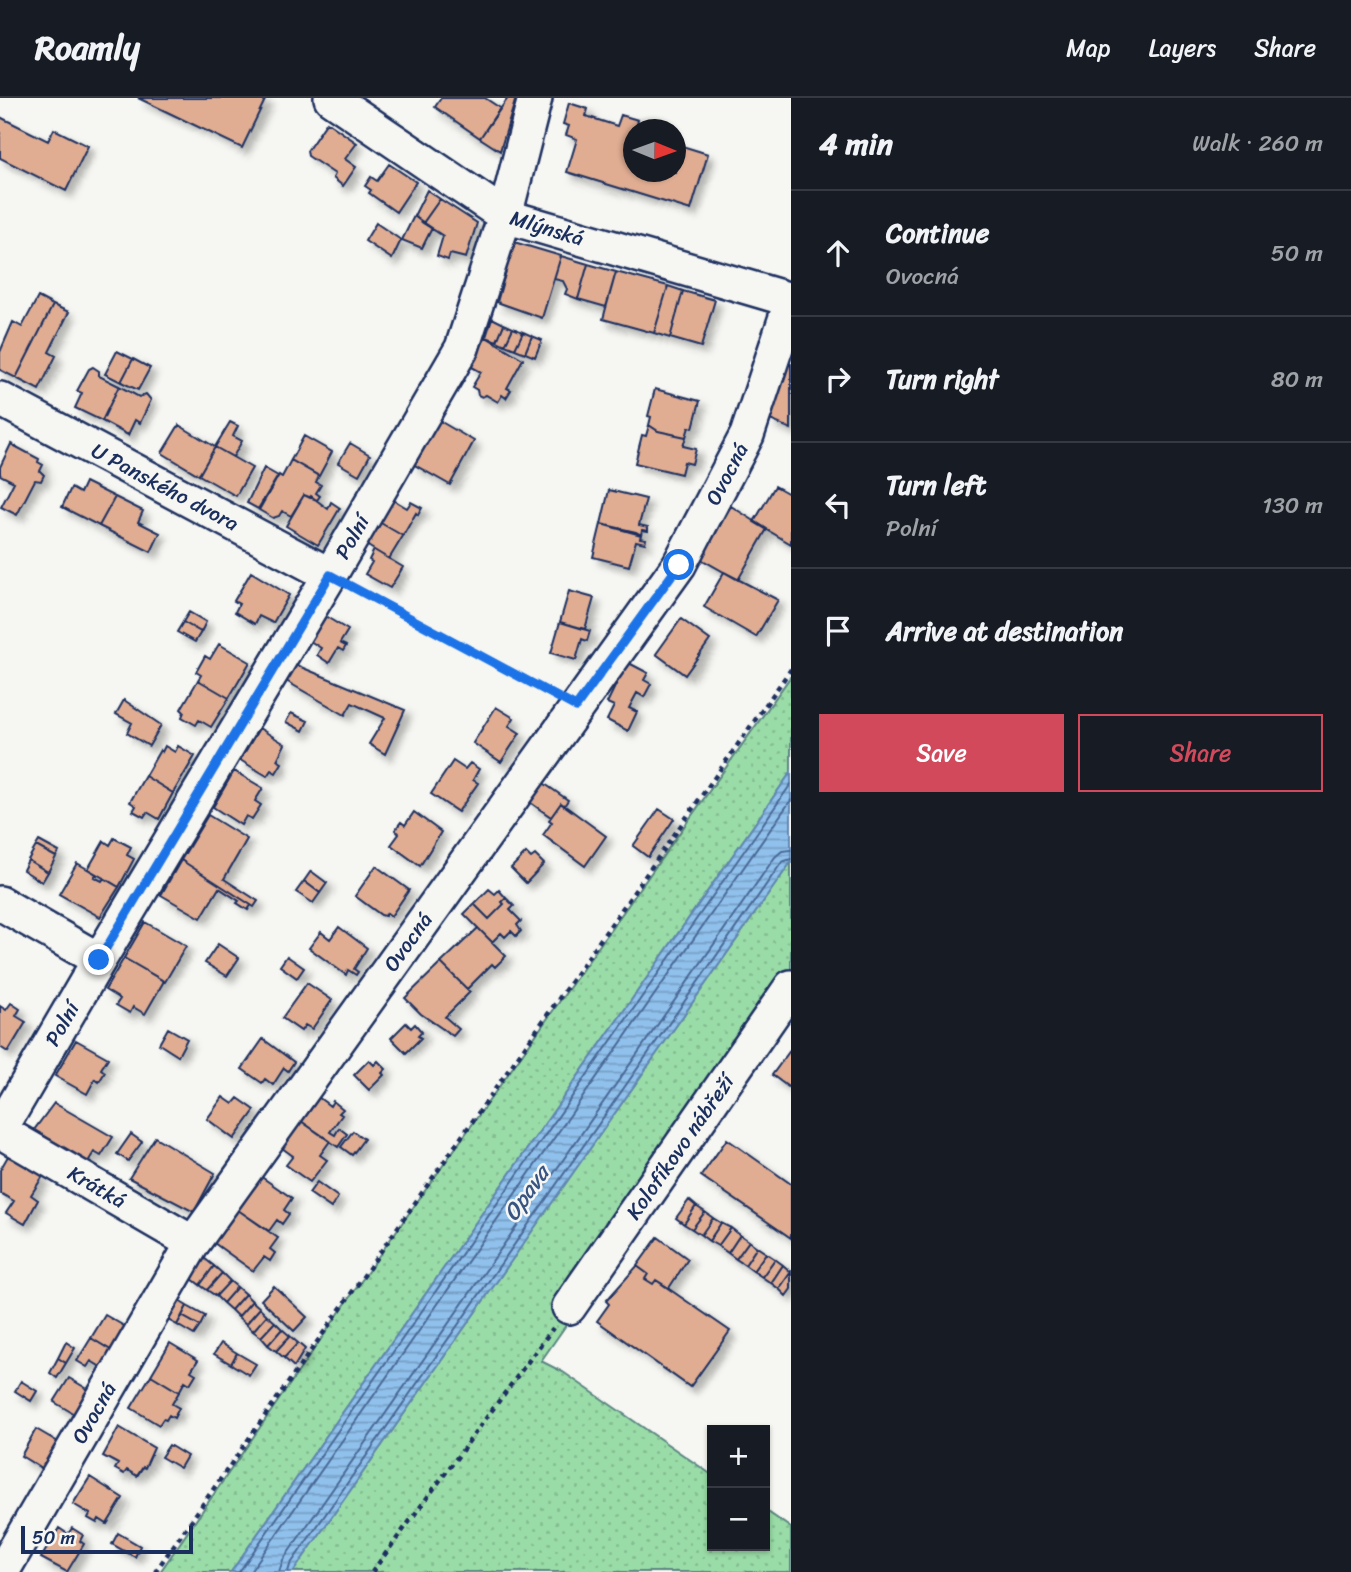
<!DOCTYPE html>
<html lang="en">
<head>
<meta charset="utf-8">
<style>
	body { margin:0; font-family:Sriracha,sans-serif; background:#242831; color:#f1f3f6 }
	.controls { position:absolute; right:21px; bottom:21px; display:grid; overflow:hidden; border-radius:0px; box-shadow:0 2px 5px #0004 }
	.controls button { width:63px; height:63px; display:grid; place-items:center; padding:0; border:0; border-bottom:2px solid #363941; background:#171b24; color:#f1f3f6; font:35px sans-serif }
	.compass { position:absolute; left:623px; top:21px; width:63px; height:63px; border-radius:50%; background:#171b24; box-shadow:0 2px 5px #0004; rotate:91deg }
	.scale { position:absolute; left:21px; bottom:18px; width:172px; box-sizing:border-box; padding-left:7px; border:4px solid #1b2f5e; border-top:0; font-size:19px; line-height:24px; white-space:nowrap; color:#1b2f5e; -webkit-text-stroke:5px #f6f6f2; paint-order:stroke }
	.stop { position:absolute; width:21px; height:21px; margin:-16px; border:5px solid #1a73e8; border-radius:50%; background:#fff }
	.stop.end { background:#1a73e8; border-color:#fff; box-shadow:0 2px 7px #0008 }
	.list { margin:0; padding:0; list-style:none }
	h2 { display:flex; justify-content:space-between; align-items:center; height:91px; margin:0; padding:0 28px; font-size:30px }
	h2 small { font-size:23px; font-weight:400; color:#9ea1a6 }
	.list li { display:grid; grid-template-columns:46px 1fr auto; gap:21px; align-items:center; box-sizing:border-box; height:126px; padding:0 28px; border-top:2px solid #363941 }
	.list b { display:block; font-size:26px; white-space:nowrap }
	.list p { margin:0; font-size:23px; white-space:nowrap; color:#9ea1a6 }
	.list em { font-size:23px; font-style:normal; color:#9ea1a6 }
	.actions { display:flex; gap:14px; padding:21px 28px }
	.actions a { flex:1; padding:16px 0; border:2px solid #d1495b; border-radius:0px; text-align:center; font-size:24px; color:#d1495b }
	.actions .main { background:#d1495b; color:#fff }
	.icon { flex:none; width:38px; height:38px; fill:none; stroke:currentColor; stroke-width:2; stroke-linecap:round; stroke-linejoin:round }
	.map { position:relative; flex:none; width:791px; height:1474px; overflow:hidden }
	header { display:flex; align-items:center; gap:42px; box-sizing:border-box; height:98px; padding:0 35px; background:#171b24; border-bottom:2px solid #363941 }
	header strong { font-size:33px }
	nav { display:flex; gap:38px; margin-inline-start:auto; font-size:24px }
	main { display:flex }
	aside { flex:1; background:#171b24 }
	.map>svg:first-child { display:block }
	.grass { fill:url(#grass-dots); stroke:#5a8682; stroke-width:2 }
	.water { fill:url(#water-rules); stroke:#6187b3; stroke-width:2 }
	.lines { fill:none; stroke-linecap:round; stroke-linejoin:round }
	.shore { stroke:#4a6997; stroke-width:2 }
	.building { fill:#e0ad92; stroke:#1b2f5e; stroke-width:2; filter:url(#shadow) }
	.minor-casing { stroke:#1b2f5e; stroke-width:38 }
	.path { stroke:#1b2f5e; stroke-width:4.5; stroke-dasharray:5 5; stroke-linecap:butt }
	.minor { stroke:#f6f6f2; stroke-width:33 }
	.route { stroke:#1a73e8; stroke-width:9 }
	.labels { text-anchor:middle; stroke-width:5; stroke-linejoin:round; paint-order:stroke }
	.street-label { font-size:21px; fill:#1b2f5e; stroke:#f6f6f2 }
	.water-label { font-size:23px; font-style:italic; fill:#385482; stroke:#f6f6f2 }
</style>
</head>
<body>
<header>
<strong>Roamly</strong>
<nav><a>Map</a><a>Layers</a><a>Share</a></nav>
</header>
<main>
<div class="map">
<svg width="791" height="1474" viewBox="0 0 791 1474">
	<defs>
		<pattern id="grass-dots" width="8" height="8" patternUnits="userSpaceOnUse" patternTransform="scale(1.75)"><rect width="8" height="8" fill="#9adca7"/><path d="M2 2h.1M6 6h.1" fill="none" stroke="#84bd92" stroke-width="1.8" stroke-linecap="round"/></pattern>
		<pattern id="water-rules" width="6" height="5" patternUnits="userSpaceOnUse" patternTransform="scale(1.75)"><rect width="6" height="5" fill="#90c1ec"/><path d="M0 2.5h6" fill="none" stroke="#759dc2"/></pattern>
		<filter id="shadow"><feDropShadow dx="6" dy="6" stdDeviation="3.5" flood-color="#0004"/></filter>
	</defs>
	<rect width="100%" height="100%" fill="#f6f6f2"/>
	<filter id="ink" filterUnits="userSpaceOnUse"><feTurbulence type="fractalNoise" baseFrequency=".0143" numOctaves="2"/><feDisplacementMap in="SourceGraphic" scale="14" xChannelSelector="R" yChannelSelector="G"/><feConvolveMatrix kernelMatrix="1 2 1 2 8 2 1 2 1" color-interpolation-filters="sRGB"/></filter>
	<g filter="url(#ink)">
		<path class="grass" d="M791,578V674L231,1474H160L375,1163Z
			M791,764V904L541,1263L563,1274L712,1377V1448H765V1412L791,1430V1474H293Z"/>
		<path class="water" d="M791,674V764L293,1474H231Z"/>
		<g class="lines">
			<path class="shore" d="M239,1474L791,686
				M250,1474L791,702
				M279,1474L283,1462L775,759L782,753L791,752
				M288,1474L290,1467L782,764L791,761"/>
		</g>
		<path class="building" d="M138,0H266L242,50Z
			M441,0H485L500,10L480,40L435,9Z
			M508,0H516L500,53L480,40Z
			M569,5L588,11L586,18L617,28L621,17L638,22L636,32H634V74H676V46L708,56L691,112L567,74L577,41L566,37L569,28L563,26Z
			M0,19L48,43L54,31L88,48L66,93L0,60Z
			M327,24L357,45L345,61L356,69L343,88L333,80L335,76L308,58L307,53Z
			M389,66L416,84L396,114L369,95L371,92L365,88L371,79L377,83Z
			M427,92L440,101L423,125L414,118Z
			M440,101L477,125L466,160L450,156L448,162L437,158L443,138L423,125Z
			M414,118L432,130L422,150L402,142Z
			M376,125L401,142L392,161L365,143Z
			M514,144L561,158L542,220L497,204Z
			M561,158L588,166L578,201L565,196L567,191L563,183L554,181Z
			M588,166L616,174L606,209L578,201Z
			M616,174L668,188L654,235L603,221Z
			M668,188L683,193L670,240L654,235Z
			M683,193L715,202L701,249L670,240Z
			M38,199L53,207L16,280L0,272V254L13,224L22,229Z
			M53,207L69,214L49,254L56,258L39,292L16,280Z
			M492,220L504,226L497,243L486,239Z
			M504,226L513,230L505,247L497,243Z
			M513,230L523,234L515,251L505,247Z
			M523,234L532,238L525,255L515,251Z
			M532,238L542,242L535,259L525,255Z
			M486,239L523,261L507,290L511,292L506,300L502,297L498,304L486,297L482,299L478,297L477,292L472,289L481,274L470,268Z
			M117,253L133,261L121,284L105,276Z
			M133,261L150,270L138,292L121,284Z
			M789,265L791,266V331L770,322Z
			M93,269L99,273V278L119,288L102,323L75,310L82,295L77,293L89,271Z
			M119,288L139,299L146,296L151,302L140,325L135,322L128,337L102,323Z
			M655,291L700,303L693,330L689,329L686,339L658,333L649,327L651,319L648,318Z
			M438,322L474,343L450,387L413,366Z
			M230,324L238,328L233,338L242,343L233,359L215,349Z
			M179,327L215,349L199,377L162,355Z
			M649,327L658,333L686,339L683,348L696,351L692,366L684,364L681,376L635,365L642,337L646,338Z
			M304,338L332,354L319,378L291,362Z
			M350,345L370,357L359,377L338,365Z
			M11,346L39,361L38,364L43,367L40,373L44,377L41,383L35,382L17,417L1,409L14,384L0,377V369Z
			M215,349L252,370L236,398L199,377Z
			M291,362L319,378L316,384L321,387L316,395L320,398L317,402L304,397L291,418L282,413L279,418L273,420L259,412L279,377L282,379Z
			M264,370L278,378L258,411L247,405Z
			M85,384L115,399L99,428L62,409L71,390L80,395Z
			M775,388L791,397V446L754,424Z
			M609,392L646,401L639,427L648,429V433L642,432L641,437L601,426Z
			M304,397L310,400L311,398L328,411L331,404L340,410L318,447L286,428Z
			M115,399L143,413L138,424L160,435L151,454L99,428Z
			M392,401L407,410L411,404L422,410L418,417L416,415L403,438L379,424Z
			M731,408L767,431L738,482L701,461Z
			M379,424L403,438L389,461L366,447Z
			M601,426L636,434L641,437L640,440L646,441L645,445L636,443L629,468L593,459Z
			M374,452L403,469L390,490L365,476L372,464L369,462Z
			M251,474L289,497L273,525L259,518L255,526L235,514L239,506L234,503Z
			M724,474L778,502L756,539L704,509Z
			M569,493L594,500L585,531L560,524Z
			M189,514L206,524L201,534L183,524Z
			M325,518L348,532L340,545L346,548L343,553L338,550L329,565L317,557L321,550L310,543Z
			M681,521L710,542L685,577L656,556Z
			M183,524L201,534L195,544L177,534Z
			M560,524L590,533L587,543L582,541L576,562L551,555Z
			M219,546L250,564L229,600L198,582L201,577L196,574L205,558L210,561Z
			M627,564L648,575L644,582L651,586L644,599L637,595L629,610L637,614L628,633L607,622L614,608L607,605Z
			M296,567L405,612L385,656L369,646L385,620L352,605L345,617L286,583Z
			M198,582L229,600L211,629L199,622L196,627L182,619L184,614L181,611Z
			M124,602L161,627L149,648L127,635L132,625L116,616Z
			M496,609L514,620L509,628L520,635L501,664L473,645Z
			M291,615L308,623L303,633L286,624Z
			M259,630L285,646L277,662L282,665L276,675L271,672L267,678L240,662Z
			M165,648L175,654L178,648L195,658L173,695L145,678L160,652L162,654Z
			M453,663L465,671L470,665L479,671L473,682L478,685L458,714L431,696Z
			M234,673L263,690L255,703L261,707L252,721L246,718L241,727L213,709Z
			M145,678L173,695L159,721L147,714L144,719L133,713L136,708L130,704Z
			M542,684L568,702L564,708L561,705L551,719L528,703Z
			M561,705L606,738L585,768L543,737L552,724L549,722Z
			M659,711L674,721L648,759L633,748Z
			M414,714L441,734L420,768L391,747L399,736L395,732L401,724L405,727Z
			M208,717L247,741L224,781L258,803L254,809L181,762Z
			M114,740L131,749L127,757L134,761L119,789L88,771L104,743L110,747Z
			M39,743L59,754L56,759L36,748Z
			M36,748L56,759L48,774L28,762Z
			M526,755L531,760L535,757L544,766L526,785L511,770Z
			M28,762L48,774L42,784L23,772Z
			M181,762L251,807L248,812L237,805L239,803L219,790L201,820L161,797Z
			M77,765L96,776L94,779L102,783L104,780L119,789L100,819L59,796Z
			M376,768L409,792L391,818L387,815L385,818L381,817L355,798Z
			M311,773L327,785L320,795L304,783Z
			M304,783L320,795L313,805L296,794Z
			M489,791L495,796L499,792L506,800L502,804L504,806L489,821L474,806Z
			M506,800L514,808L510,812L521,823L517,827L521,833L516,838L511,833L505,839L501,835L492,844L464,816L474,806L489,821L504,806L502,804Z
			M145,824L186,848L165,884L124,860Z
			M339,829L367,850L354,871L358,874L356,877L348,872L346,877L309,850L321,834L330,841Z
			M478,830L506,858L495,869L492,866L467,891L441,865Z
			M218,846L239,860L227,878L205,865Z
			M287,858L304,870L297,880L280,868Z
			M124,860L164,883L145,916L133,909L130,915L116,907L120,901L105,892Z
			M441,865L470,894L445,919L459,931L453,938L421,916L405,900Z
			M307,885L332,902L312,931L305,927L301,933L282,920Z
			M11,905L20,911L16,918L26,924L8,954L0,949V908L6,912Z
			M406,925L411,930L415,926L422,934L418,938L421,940L406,955L391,940Z
			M168,930L187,941L178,958L159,946Z
			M263,941L294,964L288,973L284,970L273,987L265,981L262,985L242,971Z
			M76,942L108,960L101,971L105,974L99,984L95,981L87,996L55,978Z
			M791,951V991L772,977Z
			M369,962L374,967L378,963L386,971L382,975L384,977L369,992L354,977Z
			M223,999L233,1006L238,1000L255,1012L234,1041L207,1021Z
			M318,999L330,1008L333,1003L343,1011L339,1015L342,1017L330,1034L335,1037L339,1030L347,1036L338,1049L301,1023Z
			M54,1005L113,1039L101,1058L94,1054L88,1064L34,1032Z
			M301,1023L330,1043L320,1057L327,1062L310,1084L286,1067L293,1058L282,1050Z
			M353,1033L364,1041L352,1057L341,1049Z
			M131,1036L142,1044L128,1063L117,1056Z
			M155,1039L215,1075L194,1114L129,1080Z
			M727,1041L791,1086V1140L701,1078Z
			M8,1058L43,1078L31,1097L38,1102L25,1126L6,1115L14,1103L0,1095V1072Z
			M260,1078L292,1100L284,1112L289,1116L282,1126L277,1122L269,1133L238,1112Z
			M317,1084L338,1099L331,1110L309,1095Z
			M689,1102L696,1108L684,1126L676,1120Z
			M696,1108L705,1114L692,1131L684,1126Z
			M238,1112L278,1140L270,1151L275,1155L270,1163L264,1159L253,1173L214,1145Z
			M705,1114L713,1120L701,1137L692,1131Z
			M713,1120L721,1125L709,1143L701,1137Z
			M721,1125L731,1130L718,1148L709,1143Z
			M731,1130L740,1137L728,1155L718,1148Z
			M740,1137L749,1143L736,1161L728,1155Z
			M658,1139L688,1161L669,1190L656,1182L653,1186L645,1181L648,1176L637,1168Z
			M749,1143L757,1149L745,1167L736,1161Z
			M757,1149L766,1155L753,1173L745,1167Z
			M766,1155L775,1161L762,1179L753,1173Z
			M204,1160L214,1168L200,1187L192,1181Z
			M775,1161L783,1167L771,1185L762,1179Z
			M783,1167L791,1174L779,1191L771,1185Z
			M214,1168L222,1175L207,1192L200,1187Z
			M637,1168L648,1176L645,1181L653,1186L656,1182L730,1233L690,1289L597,1223L609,1206L606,1203Z
			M791,1174V1191L786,1198L779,1191Z
			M222,1175L230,1183L216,1198L207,1192Z
			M230,1183L237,1189L223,1205L216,1198Z
			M274,1188L307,1219L294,1233L261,1202Z
			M237,1189L245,1196L231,1212L223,1205Z
			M245,1196L252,1203L238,1219L231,1212Z
			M179,1203L187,1208L177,1227L168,1222Z
			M252,1203L260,1210L246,1226L238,1219Z
			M187,1208L205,1218L200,1228L182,1218Z
			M260,1210L267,1217L253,1233L246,1226Z
			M105,1217L133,1233L119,1257L91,1240Z
			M267,1217L275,1224L261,1239L253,1233Z
			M182,1218L200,1228L194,1237L177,1227Z
			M275,1224L282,1231L268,1247L261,1239Z
			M282,1231L290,1238L276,1253L268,1247Z
			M290,1238L298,1245L284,1260L276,1253Z
			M91,1240L119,1257L109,1274L91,1263L87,1269L77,1263Z
			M66,1244L75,1250L66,1265L58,1260Z
			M170,1245L198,1262L191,1273L196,1276L190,1286L185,1283L179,1294L151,1277Z
			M221,1245L237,1255L231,1266L214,1256Z
			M298,1245L305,1251L294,1269L284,1260Z
			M237,1255L256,1266L249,1277L231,1266Z
			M58,1260L66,1265L57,1280L50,1275Z
			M151,1277L179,1294L172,1306L179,1310L174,1320L169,1317L166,1322L163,1321L159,1327L131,1310Z
			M69,1280L96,1296L81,1320L54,1304Z
			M21,1283L37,1293L31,1303L15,1293Z
			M119,1329L154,1350L145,1370L143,1369L137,1378L127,1372L124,1376L115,1371L118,1366L103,1358Z
			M36,1331L65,1348L49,1375L21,1358Z
			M169,1347L187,1358L180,1370L161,1359Z
			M90,1379L123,1400L107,1426L99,1421L97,1425L88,1420L90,1416L73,1406Z
			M59,1430L68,1436L72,1430L83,1437L80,1443L84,1446L67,1474L41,1460Z
			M118,1435L140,1448L135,1459L112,1446Z"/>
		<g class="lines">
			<g class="minor-casing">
				<path id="minor" d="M331,0L505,118L791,202
					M0,301L330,477
					M0,805L99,862
					M0,1032L99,862L330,477L462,250L505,118L535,0
					M0,1033L193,1145
					M569,1209L791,889
					M2,1474L193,1145L679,467L747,337L791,204"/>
			</g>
			<path class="path" d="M352,489L554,597
				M155,1474L791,571
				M372,1474L553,1230"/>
			<use href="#minor" class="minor"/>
		</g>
	</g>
	<g class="lines" filter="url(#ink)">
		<path class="route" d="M99,862L330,477L576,609L679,467"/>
	</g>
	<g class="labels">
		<g class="street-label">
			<text transform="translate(547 130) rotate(17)" y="7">Mlýnská</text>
			<text transform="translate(727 376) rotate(-62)" y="7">Ovocná</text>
			<text transform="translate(165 389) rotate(28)" y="7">U Panského dvora</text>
			<text transform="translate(352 439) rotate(-60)" y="7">Polní</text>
			<text transform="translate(408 844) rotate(-54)" y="7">Ovocná</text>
			<text transform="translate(62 926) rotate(-60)" y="7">Polní</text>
			<text transform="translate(680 1049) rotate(-55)" y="7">Kolofíkovo nábřeží</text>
			<text transform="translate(97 1089) rotate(30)" y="7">Krátká</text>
			<text transform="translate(94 1315) rotate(-60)" y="7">Ovocná</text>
		</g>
		<g class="water-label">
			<text transform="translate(526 1095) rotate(-55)" y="8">Opava</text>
		</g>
	</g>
</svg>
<div class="controls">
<button>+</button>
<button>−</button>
</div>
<svg class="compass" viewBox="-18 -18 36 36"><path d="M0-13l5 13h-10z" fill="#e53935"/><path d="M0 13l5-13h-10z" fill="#9ea1a6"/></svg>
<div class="scale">50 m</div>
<div class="stop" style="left:679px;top:467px"></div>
<div class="stop end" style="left:99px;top:862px"></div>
</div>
<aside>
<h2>4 min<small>Walk · 260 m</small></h2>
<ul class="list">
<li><svg class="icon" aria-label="ahead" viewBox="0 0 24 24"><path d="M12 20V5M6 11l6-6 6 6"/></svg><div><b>Continue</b><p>Ovocná</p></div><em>50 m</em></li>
<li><svg class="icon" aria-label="right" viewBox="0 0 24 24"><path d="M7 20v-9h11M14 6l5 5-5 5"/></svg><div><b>Turn right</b></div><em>80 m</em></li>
<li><svg class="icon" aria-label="left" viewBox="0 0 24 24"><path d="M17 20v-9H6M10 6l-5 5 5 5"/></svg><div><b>Turn left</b><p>Polní</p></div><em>130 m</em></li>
<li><svg class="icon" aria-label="arrive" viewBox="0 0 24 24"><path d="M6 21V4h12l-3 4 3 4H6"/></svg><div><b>Arrive at destination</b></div></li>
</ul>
<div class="actions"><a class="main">Save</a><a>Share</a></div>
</aside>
</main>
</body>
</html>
